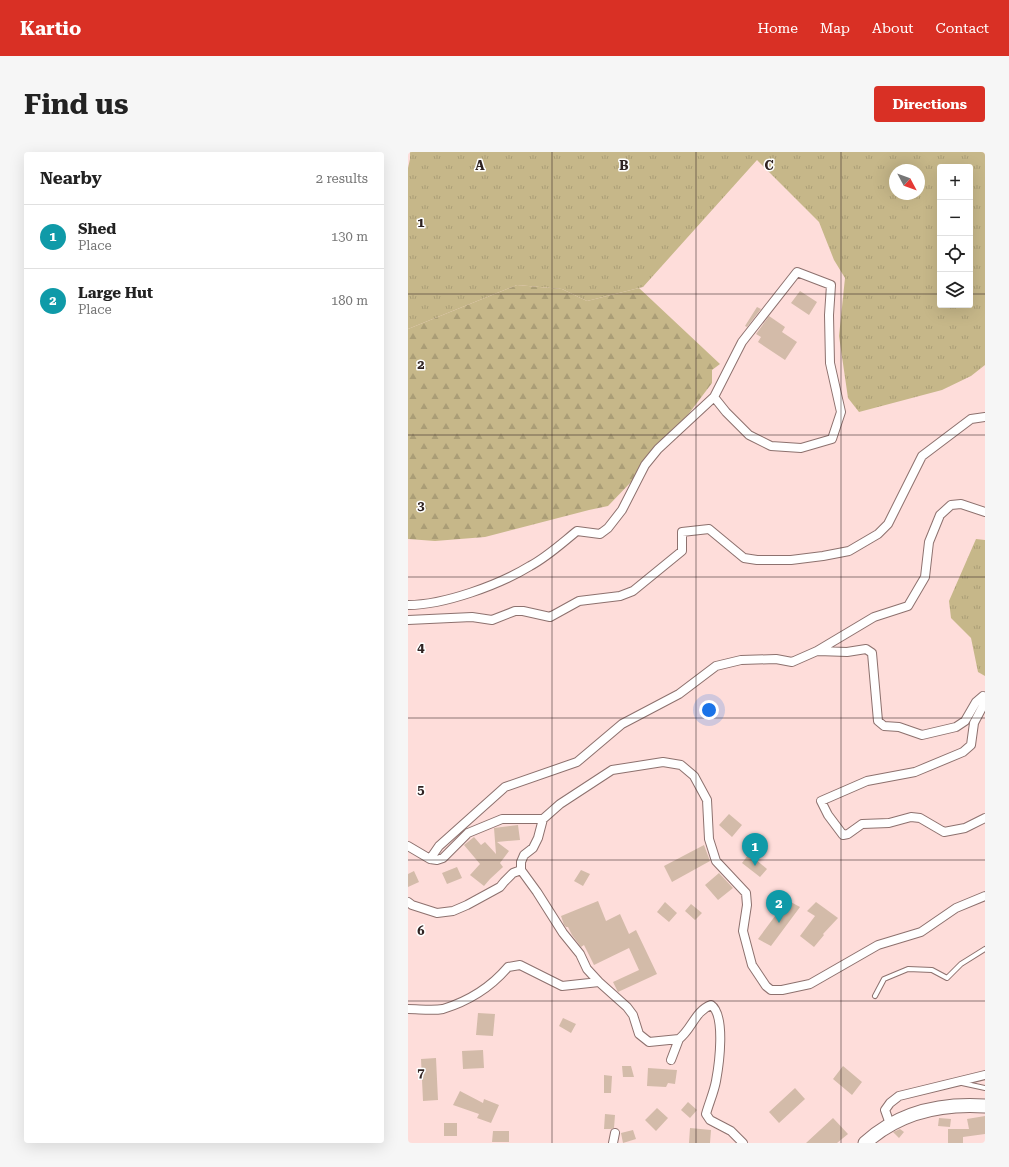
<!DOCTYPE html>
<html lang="en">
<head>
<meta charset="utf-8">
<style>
	body { margin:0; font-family:"Roboto Serif",serif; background:#f6f6f6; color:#222 }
	.controls { position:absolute; right:12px; top:12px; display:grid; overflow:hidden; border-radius:4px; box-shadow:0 4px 16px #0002 }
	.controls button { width:36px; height:36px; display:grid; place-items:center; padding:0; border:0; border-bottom:1px solid #e0e0e0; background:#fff; color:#222; font:20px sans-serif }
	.compass { position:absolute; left:481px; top:12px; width:36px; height:36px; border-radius:50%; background:#fff; box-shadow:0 4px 16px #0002; rotate:131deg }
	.you { position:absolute; left:301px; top:558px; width:14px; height:14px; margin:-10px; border:3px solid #fff; border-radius:50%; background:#1a73e8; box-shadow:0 0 0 6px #1a73e833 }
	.badge { display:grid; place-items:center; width:26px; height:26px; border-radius:50%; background:#d93025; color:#fff; font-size:13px; font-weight:700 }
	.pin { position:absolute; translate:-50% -33px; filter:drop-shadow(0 1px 2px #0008) }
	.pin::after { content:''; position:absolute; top:21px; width:14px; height:12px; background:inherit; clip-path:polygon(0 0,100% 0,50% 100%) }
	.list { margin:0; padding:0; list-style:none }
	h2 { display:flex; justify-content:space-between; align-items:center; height:52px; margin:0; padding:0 16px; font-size:17px }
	h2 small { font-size:13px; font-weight:400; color:#767676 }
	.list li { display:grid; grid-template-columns:26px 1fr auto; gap:12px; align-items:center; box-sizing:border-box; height:64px; padding:0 16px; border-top:1px solid #e0e0e0 }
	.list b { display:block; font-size:15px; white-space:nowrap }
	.list p { margin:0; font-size:13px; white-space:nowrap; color:#767676 }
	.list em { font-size:13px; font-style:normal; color:#767676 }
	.icon { flex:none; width:22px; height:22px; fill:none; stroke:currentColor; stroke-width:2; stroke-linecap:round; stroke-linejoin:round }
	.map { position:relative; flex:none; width:577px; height:991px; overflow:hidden; border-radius:4px }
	header { display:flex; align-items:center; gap:24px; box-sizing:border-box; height:56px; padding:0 20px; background:#d93025; color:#fff }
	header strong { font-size:19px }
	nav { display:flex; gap:22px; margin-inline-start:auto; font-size:14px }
	.intro { display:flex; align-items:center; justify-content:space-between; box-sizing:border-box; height:96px; padding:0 24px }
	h1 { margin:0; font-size:28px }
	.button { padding:10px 18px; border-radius:4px; background:#d93025; color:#fff; font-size:14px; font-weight:700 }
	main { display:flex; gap:24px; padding:0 24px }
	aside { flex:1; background:#fff; border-radius:4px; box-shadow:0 4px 16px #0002 }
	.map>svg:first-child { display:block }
	.grass { fill:url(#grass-tufts); fill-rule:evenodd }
	.forest { fill:url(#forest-firs) }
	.building { fill:#d3bba9 }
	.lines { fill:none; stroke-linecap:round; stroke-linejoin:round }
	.service-casing { stroke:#8d716e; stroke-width:6 }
	.minor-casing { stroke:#8d716e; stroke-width:10 }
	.trunk-casing { stroke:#8d716e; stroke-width:15 }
	.service { stroke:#fff; stroke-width:4 }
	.minor { stroke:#fff; stroke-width:8 }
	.trunk { stroke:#fff; stroke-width:13 }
	.grid { fill:none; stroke:#2f2322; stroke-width:1; stroke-opacity:0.55 }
	.grid-label { font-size:13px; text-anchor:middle; font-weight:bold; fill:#2f2322; stroke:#fff; stroke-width:3; stroke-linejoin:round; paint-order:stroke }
</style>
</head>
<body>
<header>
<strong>Kartio</strong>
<nav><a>Home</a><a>Map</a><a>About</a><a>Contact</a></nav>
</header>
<div class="intro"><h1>Find us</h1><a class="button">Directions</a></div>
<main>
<aside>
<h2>Nearby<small>2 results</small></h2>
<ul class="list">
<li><span class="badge" style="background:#0f9aa8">1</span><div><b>Shed</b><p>Place</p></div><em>130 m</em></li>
<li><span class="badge" style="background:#0f9aa8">2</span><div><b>Large Hut</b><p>Place</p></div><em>180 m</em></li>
</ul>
</aside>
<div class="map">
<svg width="577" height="991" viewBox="0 0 577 991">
	<defs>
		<pattern id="grass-tufts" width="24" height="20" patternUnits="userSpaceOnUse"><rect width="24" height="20" fill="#c6b789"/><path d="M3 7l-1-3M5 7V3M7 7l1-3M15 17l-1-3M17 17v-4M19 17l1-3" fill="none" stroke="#aa9d76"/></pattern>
		<pattern id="forest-firs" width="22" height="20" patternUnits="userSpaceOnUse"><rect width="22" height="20" fill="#c6b789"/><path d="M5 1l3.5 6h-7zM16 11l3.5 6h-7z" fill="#aa9d76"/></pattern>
	</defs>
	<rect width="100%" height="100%" fill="#feddda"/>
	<path class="grass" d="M2,0H577V213L563,224L534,238L451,260L440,246L431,184L437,126L426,108L411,70L349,8L235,135L179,149L154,137L109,133L0,177V16L2,7ZM532,15H562V153H532ZM487,18H511V42H487Z
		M568,387L577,388V524L570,520L563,486L543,466L541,449Z"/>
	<path class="forest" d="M109,133L154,137L179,149L231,136L312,212L304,218V231L251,301L200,354L181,358L77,385L27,389L0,387V177Z"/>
	<path class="building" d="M392,139L409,150L401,163L383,151Z
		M349,155L353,157L339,175L337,174Z
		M361,164L377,175L374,180L389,190L377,208L350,190L353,185L348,182Z
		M321,662L334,673L324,685L311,673Z
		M110,673L112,688L89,690L101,699L92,711L95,715L82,727L76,734L62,723L72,712L56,693L66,685L73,693L77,690L88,702L86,676Z
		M296,693L302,709L264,730L256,714Z
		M341,702L359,717L352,725L334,711Z
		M49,715L54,726L39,732L34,721Z
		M173,718L182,722L175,734L166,729Z
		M6,719L11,730L0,735V722Z
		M311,721L325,736L310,748L297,733Z
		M379,748L392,755L363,794L350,787Z
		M190,749L198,769L212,762L221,782L228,778L249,822L210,840L205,830L231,818L221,796L186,813L176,793L173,795L164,783L160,775H158L156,773L153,764Z
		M257,750L269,761L261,770L249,760Z
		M408,750L430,766L415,782L416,783L406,795L392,784L407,764L399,759Z
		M283,752L294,761L287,768L277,759Z
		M70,861L87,862L85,884L68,883Z
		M155,866L168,872L163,881L151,874Z
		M75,898L76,916L55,917L54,899Z
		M28,906L30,948L15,949L13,907Z
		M214,914H223L226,925H215Z
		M435,914L454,930L444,943L425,927Z
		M240,916L269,918L267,932L260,931L258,935L239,934Z
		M196,923L204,924L203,941H196Z
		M387,936L397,947L371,971L361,960Z
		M52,939L75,951L76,947L91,953L83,971L69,966L71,962L45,953Z
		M280,950L289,958L282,966L273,958Z
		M249,956L260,966L248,979L237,968Z
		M197,962L207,963L206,976L203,977H196Z
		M577,964V982L555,985V991H540V977H561L559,967Z
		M425,966L440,982L429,991H398Z
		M531,966L543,967L542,975L530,974Z
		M36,971H49V984H36Z
		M282,976L303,978L302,991H281Z
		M492,977L496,980L491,986L485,980Z
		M225,978L228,987L215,991L213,981Z
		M85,979H101V990H84Z"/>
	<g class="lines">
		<g class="service-casing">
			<path id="service" d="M467,844L476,827L500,817L524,818L539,826L553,812L577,797
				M554,931L577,936"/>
		</g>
		<g class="minor-casing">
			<path id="minor" d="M0,453C36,453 91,433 122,414C139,405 154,391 169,379L192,382L200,376L214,358L237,313L250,297L306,245L334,190L389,120L423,133L421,163L422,211L433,260L424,287L393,296L363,294L341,283L318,260L306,245
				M0,468L64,465L84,468L107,459H115L142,465L171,449L212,444L225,439L274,399V380L301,377L336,406L349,408H383L415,404L441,399L470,382L480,372L514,304L563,267L577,265
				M410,499L439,500L458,497L464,501L470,569L476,574L491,575L514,583L548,575L557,569L568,550L575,544L577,550L566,571L563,593L555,600L507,620L459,629L413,649L420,663L435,683L440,682L454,672L481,671L503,665L512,666L536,680L557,676L577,666
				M135,667L130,686L125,696L116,703L113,710V718L129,740L155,781L172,802L179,817L191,830
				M0,694L22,707L29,708L35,706L60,681L94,667H135L152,652L204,618L255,610L273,613L286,624L299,648L301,687L308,709L338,741L339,753L335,779L344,813L358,834L363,838H374L402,832L470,793L513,780L548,756L577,744
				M22,707L31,694L97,635L169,610L214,572L271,542L308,514L333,508L368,507L384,510L409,499L466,465L500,454L517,425L521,390L532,363L543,353L553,352L577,360
				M0,750L4,753L29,761L45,759L59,753L92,735L96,730L105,721L113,718
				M0,857C11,857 24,859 35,857C61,849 83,835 100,815L112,813L154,834L191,830L219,855L225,863L231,882L241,890L271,887L263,908
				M271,887C284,877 287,859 303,853C318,863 311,913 308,929C306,940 301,951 298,962L302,968L323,979L335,991
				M482,972L477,958L482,951L491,944L577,923
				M205,991L207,981"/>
		</g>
		<g class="trunk-casing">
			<path id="trunk" d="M457,991C491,960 532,951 577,954"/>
		</g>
		<use href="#service" class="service"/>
		<use href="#minor" class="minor"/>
		<use href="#trunk" class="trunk"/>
	</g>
	<path class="grid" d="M144,0V991M288,0V991M433,0V991M0,142H532M562,142H577M0,283H577M0,425H577M0,566H577M0,708H577M0,849H577"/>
	<g class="grid-label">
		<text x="72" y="18">A</text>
		<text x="216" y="18">B</text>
		<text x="361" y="18">C</text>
		<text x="13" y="75">1</text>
		<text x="13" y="217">2</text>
		<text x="13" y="358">3</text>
		<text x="13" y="500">4</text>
		<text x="13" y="642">5</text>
		<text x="13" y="783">6</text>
		<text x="13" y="925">7</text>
	</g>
</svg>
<div class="controls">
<button>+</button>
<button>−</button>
<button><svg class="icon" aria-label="locate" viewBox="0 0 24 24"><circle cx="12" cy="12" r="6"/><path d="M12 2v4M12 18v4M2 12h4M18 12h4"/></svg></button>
<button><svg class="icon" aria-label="layers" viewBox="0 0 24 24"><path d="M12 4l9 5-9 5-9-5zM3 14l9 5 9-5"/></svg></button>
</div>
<svg class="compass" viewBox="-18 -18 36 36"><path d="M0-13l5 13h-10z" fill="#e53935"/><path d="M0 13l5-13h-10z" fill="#767676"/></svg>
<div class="you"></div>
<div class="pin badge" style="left:347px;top:714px;background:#0f9aa8">1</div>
<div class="pin badge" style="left:371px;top:771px;background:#0f9aa8">2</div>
</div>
</main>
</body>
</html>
